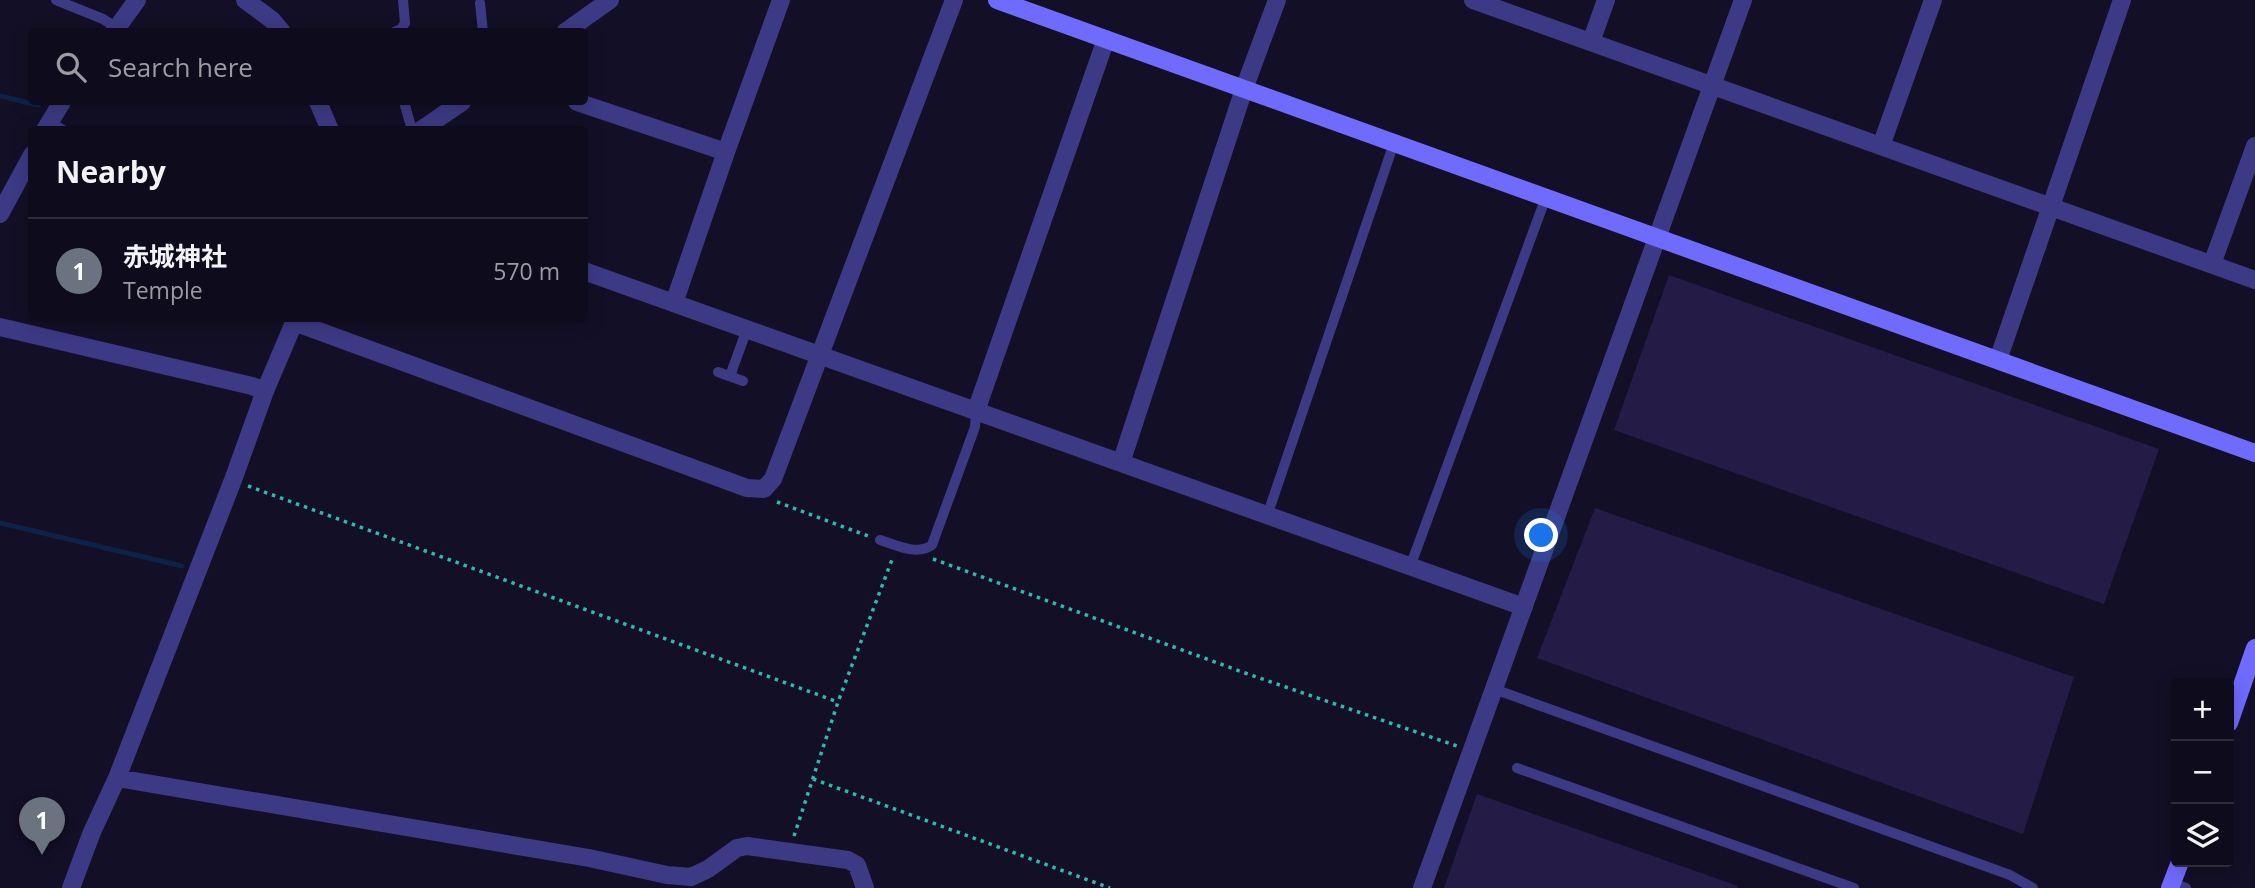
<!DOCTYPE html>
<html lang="en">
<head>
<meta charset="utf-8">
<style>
	body { margin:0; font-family:"Open Sans","Noto Sans JP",sans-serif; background:#1c1929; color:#f1f3f6 }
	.controls { position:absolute; right:21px; bottom:21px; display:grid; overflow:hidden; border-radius:7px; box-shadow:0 4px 18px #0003 }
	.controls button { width:63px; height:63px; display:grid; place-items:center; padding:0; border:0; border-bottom:2px solid #2e2b3b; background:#0e0b1c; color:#f1f3f6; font:35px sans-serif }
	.you { position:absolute; left:1542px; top:536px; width:24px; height:24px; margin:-18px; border:5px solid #fff; border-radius:50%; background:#1a73e8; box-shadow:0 0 0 10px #1a73e833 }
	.badge { display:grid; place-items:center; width:46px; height:46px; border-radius:50%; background:#00e5ff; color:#fff; font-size:23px; font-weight:700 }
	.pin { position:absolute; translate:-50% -58px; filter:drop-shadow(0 2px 4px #0008) }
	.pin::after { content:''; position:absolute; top:37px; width:24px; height:21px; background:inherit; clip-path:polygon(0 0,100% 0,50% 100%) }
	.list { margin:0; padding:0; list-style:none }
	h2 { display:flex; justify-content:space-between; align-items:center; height:91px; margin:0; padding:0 28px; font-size:30px }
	h2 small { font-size:23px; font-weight:400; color:#9b9ba3 }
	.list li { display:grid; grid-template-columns:46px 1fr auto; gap:21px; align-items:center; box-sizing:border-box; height:105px; padding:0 28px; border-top:2px solid #2e2b3b }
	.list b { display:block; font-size:26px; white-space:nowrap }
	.list p { margin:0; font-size:23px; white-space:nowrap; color:#9b9ba3 }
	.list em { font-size:23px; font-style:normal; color:#9b9ba3 }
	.icon { flex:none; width:38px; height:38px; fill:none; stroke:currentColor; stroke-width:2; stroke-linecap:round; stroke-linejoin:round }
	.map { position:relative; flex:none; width:2255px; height:888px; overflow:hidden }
	.search { position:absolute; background:#0e0b1c; box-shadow:0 4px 18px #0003; left:28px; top:28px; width:560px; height:77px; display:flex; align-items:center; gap:18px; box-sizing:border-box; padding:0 24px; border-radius:7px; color:#9b9ba3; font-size:26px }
	.panel { position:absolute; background:#0e0b1c; box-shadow:0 4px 18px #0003; left:28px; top:126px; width:560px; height:196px; border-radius:7px }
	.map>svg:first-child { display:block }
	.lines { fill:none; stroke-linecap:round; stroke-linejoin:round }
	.stream { stroke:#0c2248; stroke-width:5 }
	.building { fill:#241b47 }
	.path { stroke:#2fb8b0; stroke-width:3.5; stroke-dasharray:3.5 5; stroke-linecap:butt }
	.lane { stroke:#3d3a85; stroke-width:10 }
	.street { stroke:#3d3a85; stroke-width:18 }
	.secondary { stroke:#6f6bff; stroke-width:18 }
</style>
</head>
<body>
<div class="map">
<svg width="2255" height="888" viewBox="0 0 2255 888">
	<rect width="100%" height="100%" fill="#130f26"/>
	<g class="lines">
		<path class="stream" d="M0,96L38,105
			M0,523L182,566"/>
	</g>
	<path class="building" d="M1669,275L2159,449L2104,604L1614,430Z
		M1595,508L2074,677L2023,834L1537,658Z
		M1477,794L1738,886L1737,888H1444Z"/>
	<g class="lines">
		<path class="path" d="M248,486L838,702
			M777,502L868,536
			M933,559L1245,673L1457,746
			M813,779L1110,888
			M794,836L838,702L893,557"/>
		<path class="lane" d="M56,0L103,19L117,28
			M480,3L483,32
			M394,32L401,29L405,23L403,0
			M404,102L412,130
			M49,121L63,130
			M718,372L743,381
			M730,376L747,329
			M1267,516L1394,143
			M880,540C896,545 917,556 932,545L975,427L976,411
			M1410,567L1546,197
			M1494,689L2010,875L2033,888
			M1517,768L1854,888
			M2172,883L2186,888"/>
		<path class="street" d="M245,0L272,20L282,32
			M1473,0L2255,280
			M114,32L137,0
			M565,32L610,0
			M1591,42L1606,0
			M318,102L330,130
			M577,102L726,152L674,303
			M45,130L62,102
			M421,130L462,102
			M1881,146L1933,0
			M726,152L781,0
			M0,214L32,155
			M2212,264L2255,146
			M584,271L1524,607
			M294,322L747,488L764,489L773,479L954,0
			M0,327L252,386L265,391
			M1998,360L2122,0
			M976,411L1106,39
			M1121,463L1244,89L1277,0
			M117,778L589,858L667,875L691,877L708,869L737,848L747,846L848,860L857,865L865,888
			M71,888L92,832L117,778L233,480L265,391L296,318
			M1422,888L1743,0"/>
		<path class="secondary" d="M997,0L2255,453
			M2229,723L2255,648
			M2170,888L2180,862"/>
	</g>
</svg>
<div class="controls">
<button>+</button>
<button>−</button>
<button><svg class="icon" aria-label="layers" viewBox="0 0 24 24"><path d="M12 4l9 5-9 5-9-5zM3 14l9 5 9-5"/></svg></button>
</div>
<div class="you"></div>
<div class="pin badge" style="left:42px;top:855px;background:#6b7280">1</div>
<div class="search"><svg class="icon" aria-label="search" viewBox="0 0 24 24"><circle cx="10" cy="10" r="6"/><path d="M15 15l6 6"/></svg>Search here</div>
<section class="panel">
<h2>Nearby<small></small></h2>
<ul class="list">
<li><span class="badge" style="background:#6b7280">1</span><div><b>赤城神社</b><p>Temple</p></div><em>570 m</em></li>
</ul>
</section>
</div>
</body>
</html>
